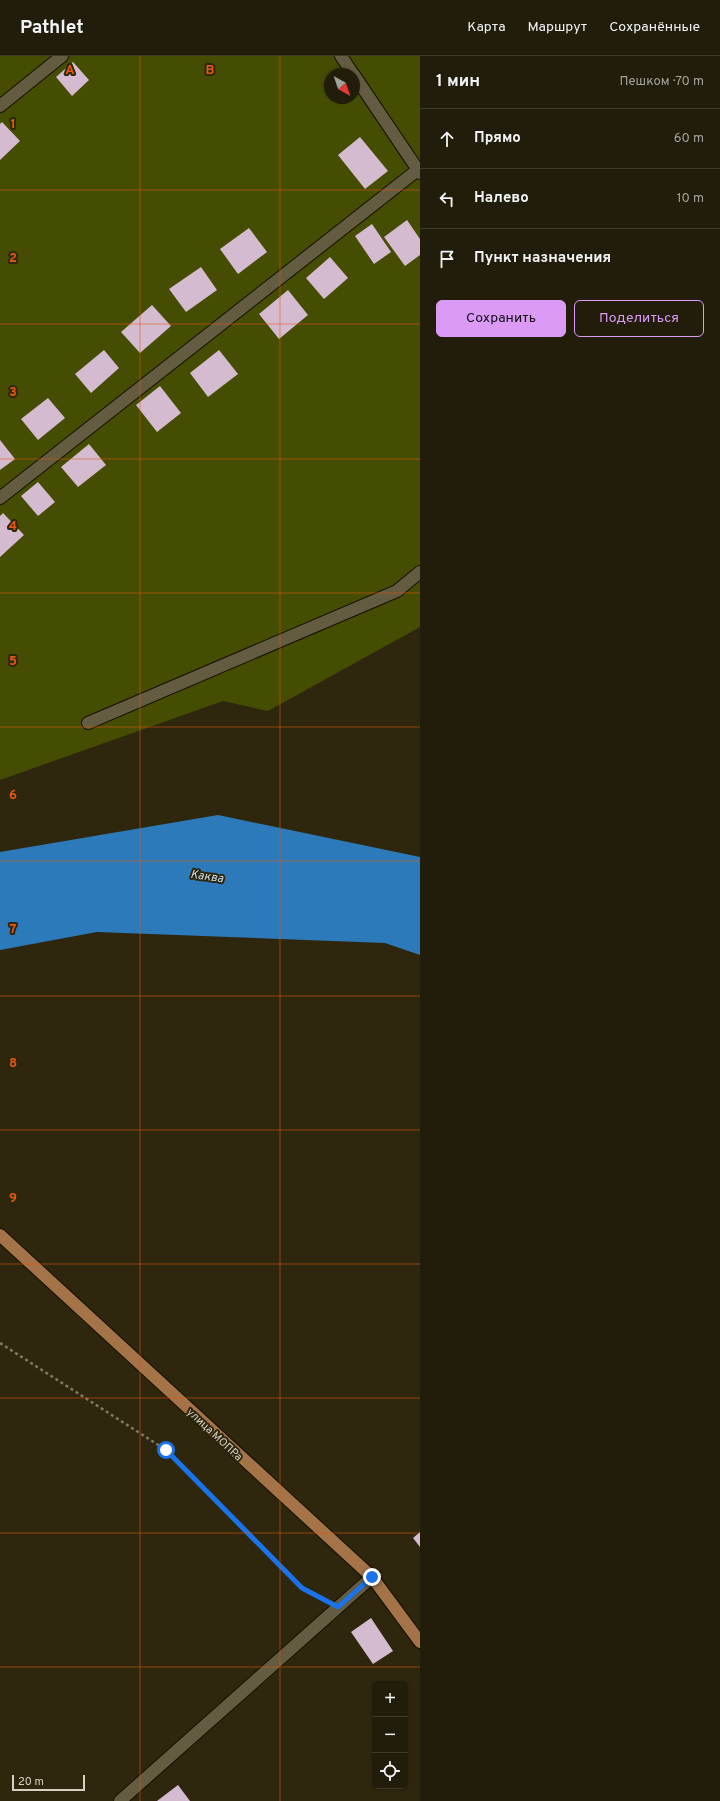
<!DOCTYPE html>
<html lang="ru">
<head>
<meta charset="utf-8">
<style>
	body { margin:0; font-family:Overpass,sans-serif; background:#2a2613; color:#f1f3f6 }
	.controls { position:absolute; right:12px; bottom:12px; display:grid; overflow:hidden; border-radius:6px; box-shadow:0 1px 3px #0004 }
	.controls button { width:36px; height:36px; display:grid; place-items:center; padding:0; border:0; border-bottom:1px solid #3f3b2b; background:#221d0a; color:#f1f3f6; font:20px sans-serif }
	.compass { position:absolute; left:324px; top:12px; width:36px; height:36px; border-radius:50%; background:#221d0a; box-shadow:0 1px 3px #0004; rotate:140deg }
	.scale { position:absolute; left:12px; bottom:10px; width:73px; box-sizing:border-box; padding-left:4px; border:2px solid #d5d1c2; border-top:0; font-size:11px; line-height:14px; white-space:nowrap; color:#d5d1c2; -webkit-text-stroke:3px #2e270e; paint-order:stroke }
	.stop { position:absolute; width:12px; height:12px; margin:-9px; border:3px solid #1a73e8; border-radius:50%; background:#fff }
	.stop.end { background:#1a73e8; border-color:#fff; box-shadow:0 1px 4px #0008 }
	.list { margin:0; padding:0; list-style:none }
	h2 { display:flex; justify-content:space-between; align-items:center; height:52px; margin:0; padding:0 16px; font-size:17px }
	h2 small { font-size:13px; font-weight:400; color:#a2a29c }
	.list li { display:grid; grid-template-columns:26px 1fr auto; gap:12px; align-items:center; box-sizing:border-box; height:60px; padding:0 16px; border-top:1px solid #3f3b2b }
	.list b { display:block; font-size:15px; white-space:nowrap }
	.list em { font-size:13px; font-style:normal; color:#a2a29c }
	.actions { display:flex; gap:8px; padding:12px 16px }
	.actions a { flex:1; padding:9px 0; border:1px solid #da9af6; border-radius:6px; text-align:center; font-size:14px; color:#da9af6 }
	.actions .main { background:#da9af6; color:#111 }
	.icon { flex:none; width:22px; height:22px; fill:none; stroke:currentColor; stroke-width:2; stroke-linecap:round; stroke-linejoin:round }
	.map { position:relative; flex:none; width:420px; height:1745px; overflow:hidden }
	header { display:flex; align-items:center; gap:24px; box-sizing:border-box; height:56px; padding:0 20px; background:#221d0a; border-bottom:1px solid #3f3b2b }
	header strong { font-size:19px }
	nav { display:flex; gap:22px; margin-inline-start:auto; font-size:14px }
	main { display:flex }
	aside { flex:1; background:#221d0a }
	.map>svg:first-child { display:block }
	.green { fill:#454d03; fill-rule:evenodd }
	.water { fill:#2c7aba }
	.building { fill:#d5bbd0 }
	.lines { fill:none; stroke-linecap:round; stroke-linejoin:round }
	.minor-casing { stroke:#161000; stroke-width:14 }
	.major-casing { stroke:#161000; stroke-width:14 }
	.path { stroke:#7e7864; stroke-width:2.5; stroke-dasharray:3 3; stroke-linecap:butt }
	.minor { stroke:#635c41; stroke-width:12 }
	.major { stroke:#a47348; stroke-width:12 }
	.route { stroke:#1a73e8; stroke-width:5 }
	.grid { fill:none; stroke:#e8590c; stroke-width:1; stroke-opacity:0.55 }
	.labels { text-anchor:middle; stroke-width:4; stroke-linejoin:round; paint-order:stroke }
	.street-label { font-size:11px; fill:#d5d1c2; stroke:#2e270e }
	.water-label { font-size:12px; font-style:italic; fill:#cadced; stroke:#2e270e }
	.grid-label { font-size:13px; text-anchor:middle; font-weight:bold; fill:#e8590c; stroke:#2e270e; stroke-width:4; stroke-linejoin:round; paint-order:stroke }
</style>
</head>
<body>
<header>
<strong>Pathlet</strong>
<nav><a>Карта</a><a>Маршрут</a><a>Сохранённые</a></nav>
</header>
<main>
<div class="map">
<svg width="420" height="1745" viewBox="0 0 420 1745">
	<rect width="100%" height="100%" fill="#2e270e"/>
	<path class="green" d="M0,0H420V571L268,655L223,645L0,724ZM330,18H354V42H330Z"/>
	<path class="water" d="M218,759L420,801V899L385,887L97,876L0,894V796Z"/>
	<path class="building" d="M73,6L89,24L72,40L56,21Z
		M2,66L20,85L0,104V68Z
		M360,81L388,115L365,133L338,99Z
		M407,164L420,183V199L405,210L384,181Z
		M372,168L391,196L374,208L355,180Z
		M249,172L267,196L238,218L220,193Z
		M330,201L348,222L324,243L306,222Z
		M201,211L217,234L186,256L169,233Z
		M288,234L308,259L279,283L259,258Z
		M152,249L171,270L140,297L121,276Z
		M104,294L119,312L91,337L75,318Z
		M219,294L238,318L208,341L190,317Z
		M160,330L181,357L157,376L136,349Z
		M48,342L65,362L38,384L21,363Z
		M0,384L15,403L0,414Z
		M89,388L106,409L78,431L61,411Z
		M38,426L55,446L38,460L21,440Z
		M3,457L24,479L0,501V460Z
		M420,1476V1491L413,1482Z
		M371,1562L393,1595L373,1608L351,1576Z
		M178,1729L190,1745H157Z"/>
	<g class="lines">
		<g class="minor-casing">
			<path id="minor" d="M341,0L353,18
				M354,19L420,117
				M0,50L62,0
				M0,442L420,112
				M88,667L397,535L420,516
				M120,1745L372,1521"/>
		</g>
		<g class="major-casing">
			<path id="major" d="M0,1179L372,1521L420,1586"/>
		</g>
		<path class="path" d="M0,1287L166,1394L302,1532L322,1542"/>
		<use href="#minor" class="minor"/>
		<use href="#major" class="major"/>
	</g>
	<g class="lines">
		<path class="route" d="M166,1394L302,1532L338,1551L372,1521"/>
	</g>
	<path class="grid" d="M140,0V1745M280,0V1745M0,134H420M0,268H420M0,403H420M0,537H420M0,671H420M0,805H420M0,940H420M0,1074H420M0,1208H420M0,1342H420M0,1477H420M0,1611H420"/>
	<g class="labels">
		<g class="street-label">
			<text transform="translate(215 1378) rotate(43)" y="4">улица МОПРа</text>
		</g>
		<g class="water-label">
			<text transform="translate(207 820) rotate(8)" y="4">Каква</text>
		</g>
	</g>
	<g class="grid-label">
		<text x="70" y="18">A</text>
		<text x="210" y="18">B</text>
		<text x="13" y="72">1</text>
		<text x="13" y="206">2</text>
		<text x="13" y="340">3</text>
		<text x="13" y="474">4</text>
		<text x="13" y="609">5</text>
		<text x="13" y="743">6</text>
		<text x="13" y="877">7</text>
		<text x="13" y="1011">8</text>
		<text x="13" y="1146">9</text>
	</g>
</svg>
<div class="controls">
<button>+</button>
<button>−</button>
<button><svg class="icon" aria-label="locate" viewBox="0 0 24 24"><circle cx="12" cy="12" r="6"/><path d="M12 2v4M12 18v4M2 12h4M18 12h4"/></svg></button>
</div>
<svg class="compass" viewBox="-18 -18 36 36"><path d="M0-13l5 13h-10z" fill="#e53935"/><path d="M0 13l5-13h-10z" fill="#a2a29c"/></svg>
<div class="scale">20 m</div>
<div class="stop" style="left:166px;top:1394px"></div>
<div class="stop end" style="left:372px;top:1521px"></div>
</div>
<aside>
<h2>1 мин<small>Пешком · 70 m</small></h2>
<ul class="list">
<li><svg class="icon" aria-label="ahead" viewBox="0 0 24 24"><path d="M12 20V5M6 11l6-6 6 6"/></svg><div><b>Прямо</b></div><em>60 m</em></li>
<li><svg class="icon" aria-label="left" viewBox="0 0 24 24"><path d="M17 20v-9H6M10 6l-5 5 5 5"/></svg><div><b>Налево</b></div><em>10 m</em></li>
<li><svg class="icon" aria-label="arrive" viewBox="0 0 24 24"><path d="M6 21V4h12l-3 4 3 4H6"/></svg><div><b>Пункт назначения</b></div></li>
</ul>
<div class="actions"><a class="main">Сохранить</a><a>Поделиться</a></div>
</aside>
</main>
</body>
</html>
